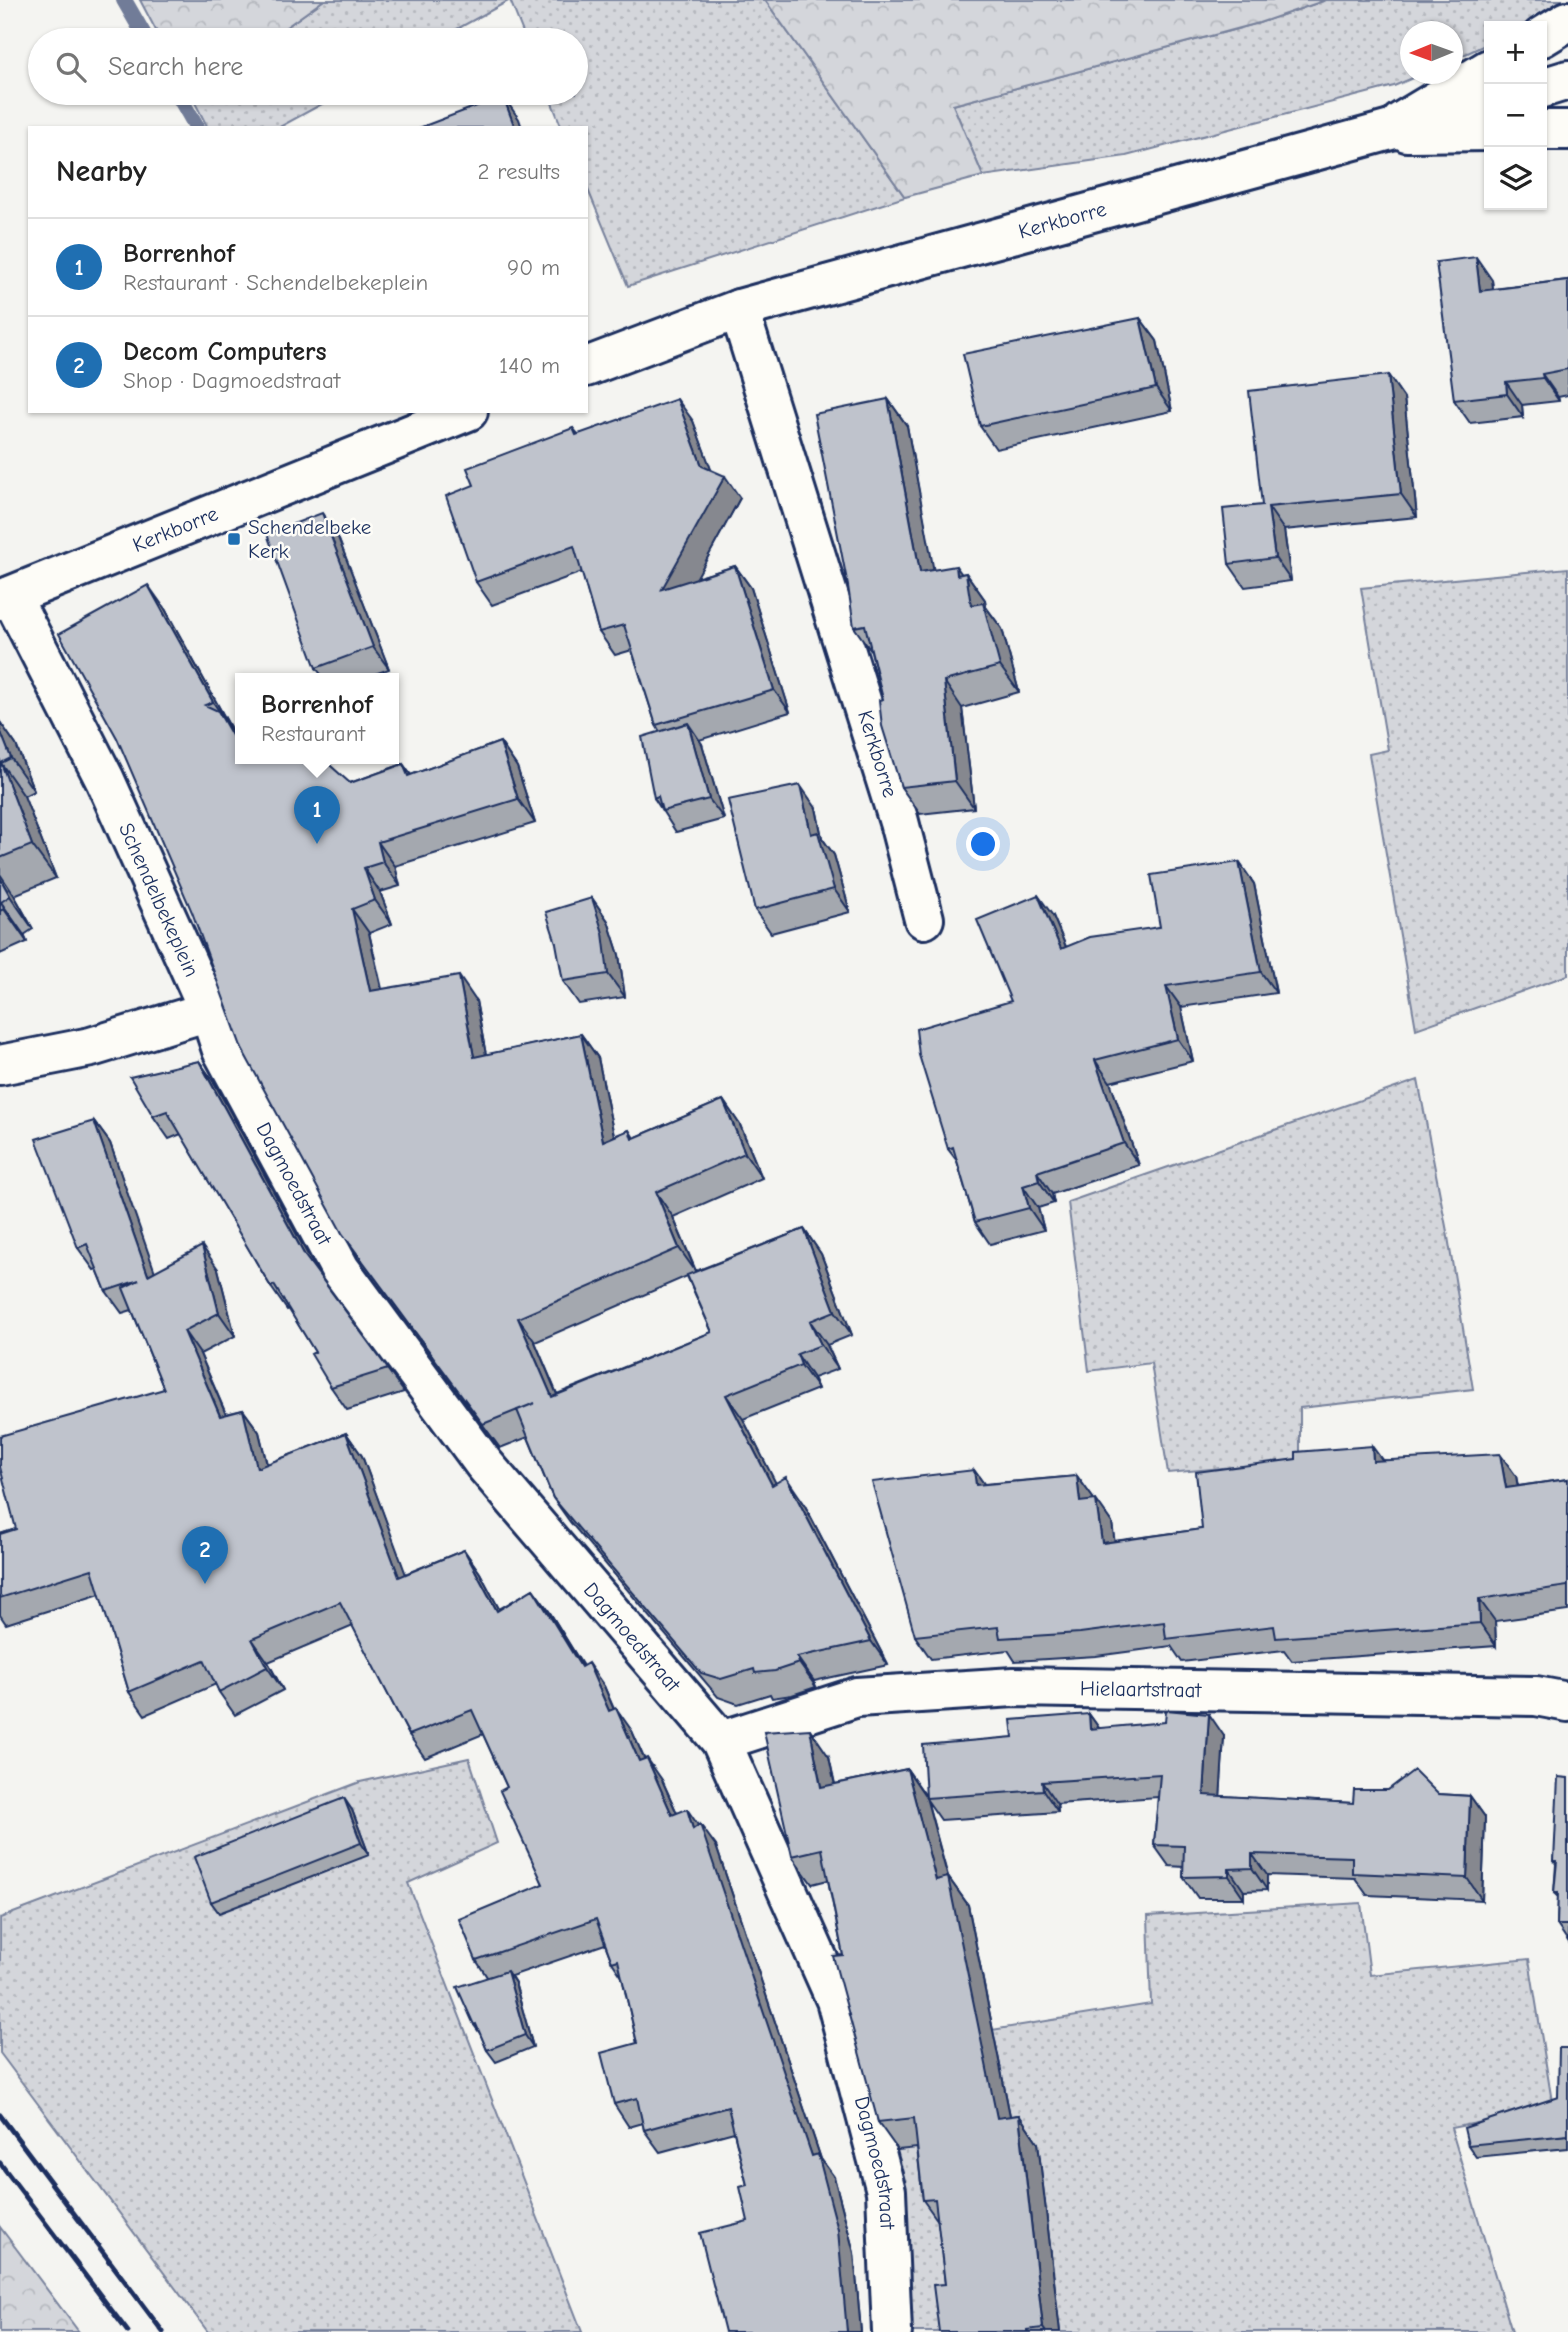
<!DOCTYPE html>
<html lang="en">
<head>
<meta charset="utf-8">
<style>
	body { margin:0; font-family:"Comic Neue",sans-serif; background:#f6f6f6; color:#222 }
	.controls { position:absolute; right:21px; top:21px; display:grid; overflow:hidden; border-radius:0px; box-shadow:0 2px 5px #0004 }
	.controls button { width:63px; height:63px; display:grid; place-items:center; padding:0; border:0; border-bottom:2px solid #e0e0e0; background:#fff; color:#222; font:35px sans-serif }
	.compass { position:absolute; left:1400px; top:21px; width:63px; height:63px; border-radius:50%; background:#fff; box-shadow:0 2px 5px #0004; rotate:269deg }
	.you { position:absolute; left:984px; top:845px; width:24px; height:24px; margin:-18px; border:5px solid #fff; border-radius:50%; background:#1a73e8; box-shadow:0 0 0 10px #1a73e833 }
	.badge { display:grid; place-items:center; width:46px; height:46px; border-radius:50%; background:#1f6fb2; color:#fff; font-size:23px; font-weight:700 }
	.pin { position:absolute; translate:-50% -58px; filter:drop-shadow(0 2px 4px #0008) }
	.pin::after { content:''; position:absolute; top:37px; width:24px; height:21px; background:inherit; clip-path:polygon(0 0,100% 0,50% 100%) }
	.popup { position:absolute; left:235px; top:673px; width:164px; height:91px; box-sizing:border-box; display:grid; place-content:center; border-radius:0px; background:#fff; filter:drop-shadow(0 2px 5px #0005); font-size:23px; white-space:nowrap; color:#767676 }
	.popup b { font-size:26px; color:#222 }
	.popup::after { content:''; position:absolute; left:50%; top:100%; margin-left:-14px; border:14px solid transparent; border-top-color:#fff }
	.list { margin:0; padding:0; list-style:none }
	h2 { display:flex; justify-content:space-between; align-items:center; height:91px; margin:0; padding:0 28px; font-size:30px }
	h2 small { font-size:23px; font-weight:400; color:#767676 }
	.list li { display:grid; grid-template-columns:46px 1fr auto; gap:21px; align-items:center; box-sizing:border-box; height:98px; padding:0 28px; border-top:2px solid #e0e0e0 }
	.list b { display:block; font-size:26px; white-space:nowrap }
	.list p { margin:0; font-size:23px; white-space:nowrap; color:#767676 }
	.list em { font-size:23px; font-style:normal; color:#767676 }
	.icon { flex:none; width:38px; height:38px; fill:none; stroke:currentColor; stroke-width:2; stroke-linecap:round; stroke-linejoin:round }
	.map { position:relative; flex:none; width:1568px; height:2332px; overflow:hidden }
	.search { position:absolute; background:#fff; box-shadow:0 2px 5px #0004; left:28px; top:28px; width:560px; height:77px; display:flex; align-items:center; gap:18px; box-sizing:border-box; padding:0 24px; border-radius:38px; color:#767676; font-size:26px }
	.panel { position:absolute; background:#fff; box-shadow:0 2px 5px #0004; left:28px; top:126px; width:560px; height:287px; border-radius:0px }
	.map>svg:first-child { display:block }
	.green { fill:url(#green-dots); stroke:#78829c; stroke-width:2 }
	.forest { fill:url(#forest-crowns); stroke:#78829c; stroke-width:2 }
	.water { fill:url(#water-rules); stroke:#717c98; stroke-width:2 }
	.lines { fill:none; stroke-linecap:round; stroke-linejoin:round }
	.stream { stroke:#717c98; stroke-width:16 }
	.street-casing { stroke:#1b2f5e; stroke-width:44 }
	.secondary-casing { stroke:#1b2f5e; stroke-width:44 }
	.street { stroke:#fdfcf7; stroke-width:38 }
	.secondary { stroke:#fdfcf7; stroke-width:38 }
	.rail { stroke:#1b2f5e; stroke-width:5 }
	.wall { fill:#a4a8af; stroke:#1b2f5e; stroke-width:2; fill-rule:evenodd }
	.shaded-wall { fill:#86888f; stroke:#1b2f5e; stroke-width:2 }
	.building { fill:#bfc3cc; stroke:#1b2f5e; stroke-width:2 }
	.poi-dot { fill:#1f6fb2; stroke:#fdfcf7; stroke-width:2.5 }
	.labels { text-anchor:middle; stroke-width:5; stroke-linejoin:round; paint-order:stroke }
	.street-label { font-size:21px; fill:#1b2f5e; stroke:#fdfcf7 }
	.poi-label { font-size:21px; fill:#1b2f5e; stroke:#fdfcf7; text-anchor:start }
</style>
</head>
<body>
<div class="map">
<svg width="1568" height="2332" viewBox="0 0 1568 2332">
	<defs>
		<pattern id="green-dots" width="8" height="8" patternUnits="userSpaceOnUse" patternTransform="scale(1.75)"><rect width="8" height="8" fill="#d4d6db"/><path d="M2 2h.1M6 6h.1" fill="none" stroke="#b5b8be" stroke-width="1.8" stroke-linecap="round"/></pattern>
		<pattern id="forest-crowns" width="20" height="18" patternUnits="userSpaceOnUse" patternTransform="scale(1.75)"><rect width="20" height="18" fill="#d4d6db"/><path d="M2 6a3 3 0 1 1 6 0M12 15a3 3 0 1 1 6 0" fill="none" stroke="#b5b8be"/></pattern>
		<pattern id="water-rules" width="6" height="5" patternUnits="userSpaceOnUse" patternTransform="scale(1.75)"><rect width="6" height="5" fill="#aab0bf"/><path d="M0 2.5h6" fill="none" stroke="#8a909e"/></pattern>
	</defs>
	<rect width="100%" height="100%" fill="#f4f4f1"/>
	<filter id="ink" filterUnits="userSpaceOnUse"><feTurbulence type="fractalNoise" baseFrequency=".0143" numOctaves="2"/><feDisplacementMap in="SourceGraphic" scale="14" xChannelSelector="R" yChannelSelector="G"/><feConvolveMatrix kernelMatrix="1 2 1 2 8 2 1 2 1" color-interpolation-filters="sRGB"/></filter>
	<g filter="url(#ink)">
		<path class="green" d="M324,0H765L905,197L628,286L586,185V128H562L548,93H576V40H526L510,0L437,40H268Z
			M1326,0H1561L1524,26H1489V43L1453,60L1452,32H1410V74H1422L1394,86L1126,156L983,176L953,105L1259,23Z
			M195,93H342L278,128H208L191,95Z
			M1568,568V975L1416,1029L1369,754L1388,750L1361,588Z
			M1418,1080L1448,1237L1473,1389L1300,1408V1461L1168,1473L1151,1363L1089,1371L1068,1202Z
			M469,1758L497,1843L408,1883L582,2332H208L0,2053V1918L360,1782Z
			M1361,1903L1370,1975L1529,1959L1553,2108L1451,2128L1512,2332H909L869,2050L1151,2004L1148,1916Z"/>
		<path class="forest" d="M140,0H324L268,40H161Z
			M765,0H1326L1259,23L953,105L983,176L905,197Z
			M0,2227L79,2332H0Z"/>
		<path class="water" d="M84,29L94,40H49L55,35Z
			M40,47V85L30,66L31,53Z"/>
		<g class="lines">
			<path class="stream" d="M124,0L147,40
				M177,93L197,128"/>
			<g class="street-casing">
				<g id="street">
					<path d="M1542,37L1568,21"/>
					<path d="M1401,122L1489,69"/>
					<path d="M1542,130H1568"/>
					<path d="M1407,132L1489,131"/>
					<path id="s1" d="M739,309L899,822L924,919"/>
					<path id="s2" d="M11,596L105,780L209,1011L222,1050L340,1269L484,1464L721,1741L836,2000L886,2191L892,2332"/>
					<path d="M0,1065L91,1047L209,1011"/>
					<path id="s3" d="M721,1741L857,1697L1014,1687L1536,1696L1568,1702"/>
				</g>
			</g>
			<g class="secondary-casing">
				<g id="secondary">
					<path d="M1542,88L1568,80"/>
					<path id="s4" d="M586,367L739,309L1489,103"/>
					<path id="s5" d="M0,600L468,411"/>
				</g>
			</g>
			<use href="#street" class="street"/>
			<use href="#secondary" class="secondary"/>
			<path class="rail" d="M0,2115L163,2332
				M0,2163L128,2332"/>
		</g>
		<path class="wall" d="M1492,280L1493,289L1568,280V395L1558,397L1559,401L1522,405L1523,417L1470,423L1454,400Z
			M1140,318L1157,341L1172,411L996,449L980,426Z
			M1388,375L1404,398L1417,517L1284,530L1291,581L1245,587L1229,564L1262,505Z
			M888,399L907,426L933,570L961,574L966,573L985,600L986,607L1002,629L1019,692L962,708L974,808L920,814L901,787L883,699L871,651L854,627Z
			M693,421L711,470L740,498L696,578L735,566L751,588L790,712L699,740L702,744L724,819L676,832L654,798L660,732L656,725L632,650L615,655L599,632L582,572L492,605L476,582L474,485L573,428L578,434Z
			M337,535L389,669L364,678H324L316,668Z
			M165,609L230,727H229L237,739L350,783L403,764L411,775L500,742L517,767L535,823L395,866L400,886L380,892L392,924L369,933L382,989L476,1001L486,1055L581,1034L598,1058L614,1136L629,1130L634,1138L723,1100L740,1125L762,1178L673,1217L696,1271L804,1229L821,1254L852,1335L827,1345L838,1369L813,1378L818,1389L743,1419L775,1483L803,1502L888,1665L814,1681L816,1687L792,1695L772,1698L770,1694L738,1704L718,1697L570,1522L553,1498L528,1437L500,1448L342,1233ZM687,1276L712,1332L557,1394L535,1342Z
			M0,722L16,745L34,791L24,796L56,878L14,895L33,929L24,935L27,942L0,954Z
			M816,808L822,838L834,855L850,912L771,933L755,910Z
			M1239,862L1254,884L1276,993L1181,1007L1193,1061L1110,1082L1139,1165L1052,1194L1054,1203L1038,1208L1044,1230L990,1244L975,1222L957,1161L948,1149L1011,1001L1053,916L1066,947L1160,927Z
			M592,898L608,921L619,955L625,997L579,1004L563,981Z
			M199,1061L215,1084L318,1275L404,1392L347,1410L331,1387L315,1352L289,1309L287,1310L271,1287L181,1134L169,1139L153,1116Z
			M94,1121L110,1143L154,1272L218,1269L235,1336L200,1354L226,1414L243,1410L259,1432L267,1464L346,1433L362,1456L405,1574L464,1550L480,1573L499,1609L533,1589L549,1611L583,1666L604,1686L614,1709L632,1731L644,1759L662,1780L677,1813L698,1825L716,1846L821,2159L834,2177L854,2253L861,2332H725L748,2221L747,2185L734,2132L660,2152L644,2130L643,2123L629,2127L614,2104L637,2043L622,1977L612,1962L605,1944L511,1976L515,1983L533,2047L496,2062L487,2050L481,2035L474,2025L487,1977L476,1960L543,1884L507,1787L483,1734L425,1758L409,1735L353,1626L268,1662L283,1690L235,1715L219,1692L216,1684L145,1715L129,1692L100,1594L6,1624L0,1615V1534L16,1529L164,1389L132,1310L122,1313L106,1291L97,1269L94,1270L78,1248Z
			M1383,1460L1516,1476L1518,1486L1568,1479V1611L1495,1621L1496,1646L1292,1661L1284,1650L1182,1662L1171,1646L1096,1656L1015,1661L1008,1650L931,1659L915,1636L974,1470L984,1484L1077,1476L1093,1498V1500L1112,1523L1114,1541L1202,1529Z
			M1089,1714L1099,1728L1224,1736L1220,1796L1353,1803L1438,1794L1470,1796L1485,1817L1482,1900L1367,1895L1355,1878L1267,1875V1890L1244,1891V1898H1198L1183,1877L1184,1867L1169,1866L1154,1845L1158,1797L1057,1804L1058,1812L941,1820L927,1800L948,1877L968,1905L1010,2116L1019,2115L1038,2143L1060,2332H939L945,2284L938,2221L923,2200L917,2148L898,2150L878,2122L843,1955L828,1880L812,1884L792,1856L829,1757L835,1784L907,1769L926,1796L1013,1737Z
			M1568,1778V1941L1557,1925L1558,1897L1554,1893L1556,1864L1554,1861Z
			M352,1810L369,1855L219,1913L211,1902Z
			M1568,2048V2148L1476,2157L1468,2145L1558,2097Z"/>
		<path class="shaded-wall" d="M503,96L519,119L522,128H515Z
			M1476,257L1492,280L1496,314L1480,291Z
			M1140,318L1157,341L1172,411L1156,388Z
			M1542,374L1558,397L1559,401L1543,378Z
			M1388,375L1404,398L1417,517L1401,494Z
			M1506,382L1522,405L1523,417L1507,394Z
			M677,399L693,421L718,488L725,476L740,498L678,612L662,589L702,466Z
			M888,399L907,426L939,599L920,572Z
			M1268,507L1284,530L1291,581L1275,558Z
			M322,513L337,535L389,669L373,647Z
			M735,566L751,588L790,712L774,690Z
			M956,566L968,583L966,573L985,600L986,607L1002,629L1019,692L1000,666L957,575Z
			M148,585L165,609L230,727L213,702Z
			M944,681L962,708L974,808L955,781Z
			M218,711L235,735L240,744L234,739Z
			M0,722L16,745L34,791L11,758L0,730Z
			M688,723L702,744L724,819L709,799Z
			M500,742L517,767L535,823L518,799Z
			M1,763L24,796L56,878L32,845Z
			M403,764L420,788L408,776Z
			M800,785L816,808L822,838L834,855L850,912L834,889L811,834Z
			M378,842L395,866L400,886L383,862Z
			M1239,862L1254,884L1276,993L1261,972Z
			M364,868L380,892L392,924L375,900Z
			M0,874L14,895L33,929L10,896L0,878Z
			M1038,895L1053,916L1076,971L1061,949Z
			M592,898L608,921L619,955L625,997L608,974Z
			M1,902L24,935L27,942L4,909Z
			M352,909L369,933L387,1015L370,991Z
			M459,976L476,1001L491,1082L474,1057Z
			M1166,986L1181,1007L1193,1061L1178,1039Z
			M581,1034L598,1058L620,1165L603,1141Z
			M1095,1060L1110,1082L1139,1165L1124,1143Z
			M199,1061L215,1084L321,1279L305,1256Z
			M723,1100L740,1125L762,1178L745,1153Z
			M94,1121L110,1143L164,1298L148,1275Z
			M1037,1172L1052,1194L1054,1203L1039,1181Z
			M1023,1186L1038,1208L1044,1230L1029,1208Z
			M656,1192L673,1217L696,1272L679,1248Z
			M804,1229L821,1254L852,1335L835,1311Z
			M202,1246L218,1269L235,1336L219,1313Z
			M518,1318L535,1342L568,1421L552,1397Z
			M810,1321L827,1345L838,1369L821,1345Z
			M184,1331L200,1354L236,1438L220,1416Z
			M797,1354L813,1378L818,1389L801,1365Z
			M726,1395L743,1419L789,1509L772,1485Z
			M243,1410L259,1432L273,1490L257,1468Z
			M346,1433L362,1456L415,1599L399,1577Z
			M1372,1446L1388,1468L1373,1461Z
			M1500,1454L1516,1476L1522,1511L1506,1488Z
			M974,1470L990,1492L976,1485Z
			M1077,1476L1093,1498L1096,1525L1080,1502Z
			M786,1477L803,1502L888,1665L871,1641Z
			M1096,1500L1112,1523L1118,1565L1102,1543Z
			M464,1550L480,1573L512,1633L497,1611Z
			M533,1589L549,1611L597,1690L581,1667Z
			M1479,1599L1495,1621L1496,1646L1480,1623Z
			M252,1639L268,1662L283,1690L267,1667Z
			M797,1657L814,1681L816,1687L799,1663Z
			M588,1663L604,1686L624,1734L609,1711Z
			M616,1708L632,1731L655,1783L639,1761Z
			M1089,1714L1104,1735L1090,1729Z
			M1209,1714L1224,1736L1219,1816L1204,1795Z
			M810,1729L829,1757L841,1815L821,1787Z
			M647,1758L662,1780L688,1838L672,1815Z
			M907,1769L926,1797L949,1882L948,1877L968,1905L1016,2146L997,2118Z
			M1042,1782L1057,1804L1058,1812L1043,1790Z
			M1470,1796L1485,1817L1482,1900L1467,1878Z
			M344,1798L352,1810L369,1855L361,1843Z
			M687,1809L702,1831L700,1824L716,1846L821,2159L834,2177L854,2253L861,2332H847L812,2156L693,1829Z
			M1252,1854L1267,1875V1890L1252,1868Z
			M1229,1869L1244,1891V1898L1229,1876Z
			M507,1971L515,1983L533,2047L525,2035Z
			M1019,2115L1038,2143L1060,2332H1046L1043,2328Z"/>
		<path class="building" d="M503,96L515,128H419Z
			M1476,257L1480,291L1568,280V369L1542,374L1543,378L1506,382L1507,394L1454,400L1436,262Z
			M1140,318L1156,388L980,426L963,354Z
			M1388,375L1401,494L1268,507L1275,558L1229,564L1223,509L1262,505L1249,391Z
			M677,399L702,466L725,476L662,589L735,566L774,690L656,725L624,625L599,632L574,546L476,582L446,496L474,485L467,468L573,428L576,435Z
			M888,399L920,572L956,566L957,575L966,573L971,605L983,603L1000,666L944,681L955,781L901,787L882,726L879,700L883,699L865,625L854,627L848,586L814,414Z
			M322,513L373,647L316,668L267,534Z
			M148,585L213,702L205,705L218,711L234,739H240V758H322L350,783L403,764L408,776L500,742L518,799L378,842L383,862L364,868L375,900L352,909L370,991L459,976L474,1057L581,1034L603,1141L629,1130L632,1139L723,1100L745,1153L656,1192L679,1248L518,1318L552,1397L712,1332L687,1275L804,1229L835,1311L810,1321L821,1345L797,1354L801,1365L726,1395L772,1485L786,1477L871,1641L797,1657L799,1663L775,1671L755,1673L754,1669L721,1679L701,1673L553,1498L517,1410L535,1403L483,1424L342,1233L242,1049L192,912L117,738L59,634Z
			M688,723L709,799L662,811L658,796L654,798L642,737Z
			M0,730L11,758L1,763L32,845L0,858Z
			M800,785L811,834L818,832L834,889L755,910L728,800Z
			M1239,862L1261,972L1166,986L1178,1039L1095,1060L1124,1143L1037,1172L1039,1181L1023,1186L1029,1208L975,1222L953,1147L948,1149L919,1055L916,1029L1011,1001L977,920L1038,895L1061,949L1090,937L1160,927L1151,875Z
			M0,878L10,896L1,902L4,909L0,911Z
			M592,898L603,933L608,974L563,981L556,943L546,912Z
			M199,1061L305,1256L388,1369L331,1387L311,1354L315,1352L274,1285L271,1287L167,1111L153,1116L130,1077Z
			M94,1121L148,1275L202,1246L219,1313L184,1331L220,1416L243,1410L257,1468L346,1433L399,1577L464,1550L497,1611L533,1589L581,1667L588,1663L609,1711L616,1708L639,1761L647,1758L672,1815L687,1809L693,1829L700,1824L812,2156L818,2154L838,2230L847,2332H725L700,2233L748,2221L740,2187L747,2185L728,2107L644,2130L637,2098L614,2104L601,2053L637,2043L618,1960L612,1962L596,1919L476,1960L459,1919L543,1884L500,1791L507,1787L472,1710L409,1735L340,1602L252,1639L267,1667L219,1692L204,1660L129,1692L92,1569L0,1598V1534L16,1529L0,1467V1436L164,1389L123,1288L139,1280L106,1291L87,1244L78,1248L36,1139Z
			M1372,1446L1373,1461L1500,1454L1506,1488L1568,1479V1586L1479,1599L1480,1623L1276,1638L1274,1626L1166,1639L1164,1622L1080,1633L1000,1638L998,1627L915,1636L872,1482L974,1470L976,1485L1077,1476L1080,1502L1096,1500L1102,1543L1202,1529L1196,1472L1296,1459V1452Z
			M1166,1710L1209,1714L1204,1795L1353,1803L1354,1790H1388L1414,1770L1438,1794L1470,1796L1467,1878L1352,1873V1857L1252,1854V1868L1229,1869V1876L1183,1877L1184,1846L1154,1845L1160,1774L1042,1782L1043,1790L926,1798L923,1745L1013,1737L1011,1720L1089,1714L1090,1729L1165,1722Z
			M810,1729L821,1787L907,1769L936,1880L948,1877L997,2118L1019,2115L1043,2328L1027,2330V2332H939L933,2285L945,2284L935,2199L923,2200L914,2118L878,2122L833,1956L843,1955L822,1849L792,1856L764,1732Z
			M1558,1777L1568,1778V1925H1557L1558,1892L1554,1893L1557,1861H1554Z
			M344,1798L361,1843L211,1902L194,1857Z
			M507,1971L525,2035L487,2050L476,2024L474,2025L457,1987Z
			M1559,2048H1568V2135L1468,2145L1464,2128L1558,2097Z"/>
	</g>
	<rect class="poi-dot" x="227" y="532" width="14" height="14" rx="3.5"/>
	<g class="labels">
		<g class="street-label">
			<text dy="7" stroke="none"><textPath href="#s4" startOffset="499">Kerkborre</textPath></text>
			<text dy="7" stroke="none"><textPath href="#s5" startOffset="189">Kerkborre</textPath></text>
			<text dy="7" stroke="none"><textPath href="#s1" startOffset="466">Kerkborre</textPath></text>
			<text dy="7" stroke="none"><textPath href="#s2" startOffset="338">Schendelbekeplein</textPath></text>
			<text dy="7" stroke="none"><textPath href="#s2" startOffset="653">Dagmoedstraat</textPath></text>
			<text dy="7" stroke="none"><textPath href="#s2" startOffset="1220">Dagmoedstraat</textPath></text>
			<text dy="7" stroke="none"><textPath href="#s3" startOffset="427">Hielaartstraat</textPath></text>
			<text dy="7" stroke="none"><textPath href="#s2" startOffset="1808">Dagmoedstraat</textPath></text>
		</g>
		<g class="poi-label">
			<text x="248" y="534">Schendelbeke<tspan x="248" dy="24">Kerk</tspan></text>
		</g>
	</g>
</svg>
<div class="controls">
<button>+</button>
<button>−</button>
<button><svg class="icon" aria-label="layers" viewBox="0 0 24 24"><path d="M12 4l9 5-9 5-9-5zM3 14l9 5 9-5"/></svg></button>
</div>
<svg class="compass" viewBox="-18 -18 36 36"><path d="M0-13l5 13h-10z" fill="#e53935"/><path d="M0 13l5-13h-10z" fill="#767676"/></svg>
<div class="you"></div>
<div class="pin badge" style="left:317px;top:844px">1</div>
<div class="popup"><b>Borrenhof</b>Restaurant</div>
<div class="pin badge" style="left:205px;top:1584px">2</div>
<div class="search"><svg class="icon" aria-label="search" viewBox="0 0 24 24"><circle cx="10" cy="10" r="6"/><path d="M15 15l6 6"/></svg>Search here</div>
<section class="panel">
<h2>Nearby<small>2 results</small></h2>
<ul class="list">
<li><span class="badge">1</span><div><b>Borrenhof</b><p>Restaurant · Schendelbekeplein</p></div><em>90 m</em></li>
<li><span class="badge">2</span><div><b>Decom Computers</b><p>Shop · Dagmoedstraat</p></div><em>140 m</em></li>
</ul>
</section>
</div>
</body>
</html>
